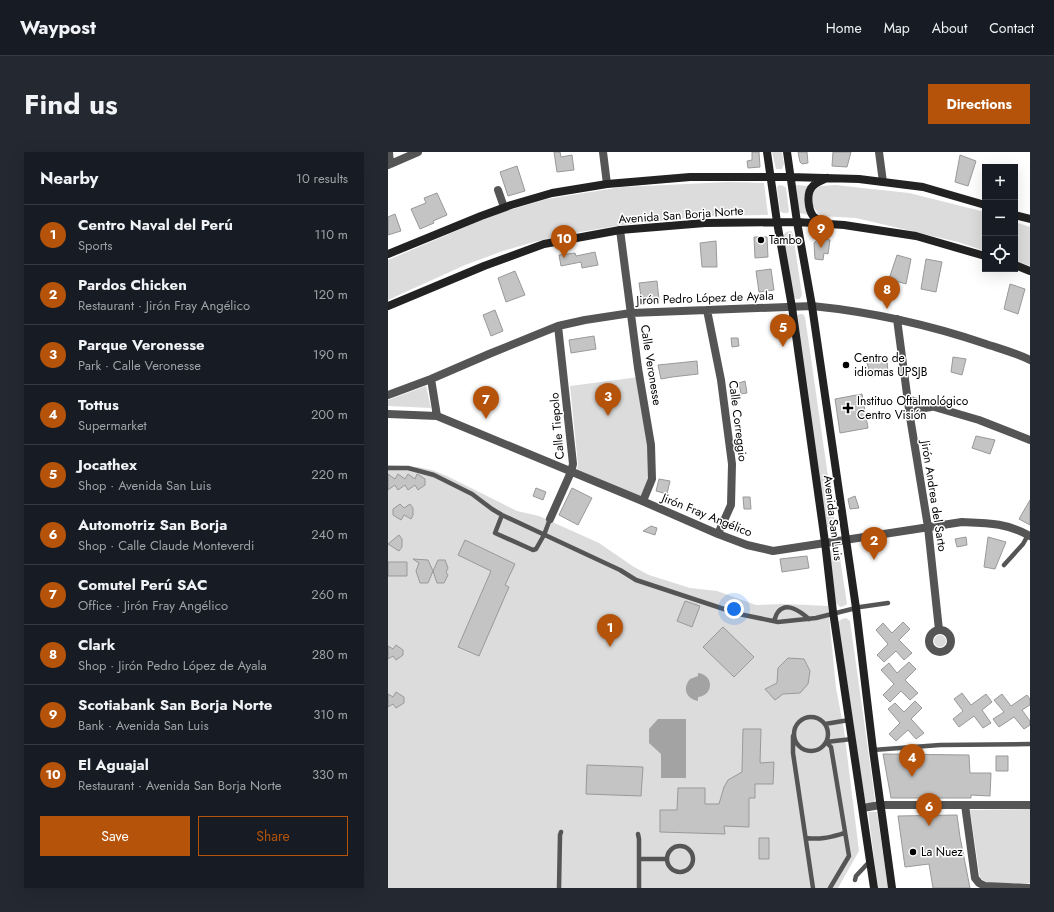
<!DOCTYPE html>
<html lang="en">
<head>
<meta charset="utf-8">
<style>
	body { margin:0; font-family:Jost,sans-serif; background:#242831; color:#f1f3f6 }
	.controls { position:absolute; right:12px; top:12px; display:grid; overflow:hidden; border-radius:0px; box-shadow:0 4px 16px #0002 }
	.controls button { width:36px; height:36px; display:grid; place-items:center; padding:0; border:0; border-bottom:1px solid #363941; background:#171b24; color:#f1f3f6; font:20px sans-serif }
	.you { position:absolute; left:346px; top:457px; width:14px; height:14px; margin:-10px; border:3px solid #fff; border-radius:50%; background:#1a73e8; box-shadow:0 0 0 6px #1a73e833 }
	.badge { display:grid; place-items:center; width:26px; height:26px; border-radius:50%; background:#b45309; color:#fff; font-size:13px; font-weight:700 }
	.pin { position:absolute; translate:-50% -33px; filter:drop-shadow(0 1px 2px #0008) }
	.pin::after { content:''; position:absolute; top:21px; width:14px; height:12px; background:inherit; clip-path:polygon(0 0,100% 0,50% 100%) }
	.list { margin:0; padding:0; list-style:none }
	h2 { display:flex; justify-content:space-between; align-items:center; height:52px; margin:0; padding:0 16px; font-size:17px }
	h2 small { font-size:13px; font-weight:400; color:#9ea1a6 }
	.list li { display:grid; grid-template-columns:26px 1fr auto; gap:12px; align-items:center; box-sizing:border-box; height:60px; padding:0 16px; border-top:1px solid #363941 }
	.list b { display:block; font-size:15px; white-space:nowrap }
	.list p { margin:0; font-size:13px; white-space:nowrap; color:#9ea1a6 }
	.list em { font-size:13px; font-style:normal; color:#9ea1a6 }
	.actions { display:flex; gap:8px; padding:12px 16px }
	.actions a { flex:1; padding:9px 0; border:1px solid #b45309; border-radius:0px; text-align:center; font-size:14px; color:#b45309 }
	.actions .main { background:#b45309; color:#fff }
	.icon { flex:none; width:22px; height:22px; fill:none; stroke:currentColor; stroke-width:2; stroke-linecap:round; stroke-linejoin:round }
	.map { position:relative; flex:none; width:642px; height:736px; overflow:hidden; border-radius:0px }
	header { display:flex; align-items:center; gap:24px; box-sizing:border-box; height:56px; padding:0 20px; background:#171b24; border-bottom:1px solid #363941 }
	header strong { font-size:19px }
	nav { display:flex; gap:22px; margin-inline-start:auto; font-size:14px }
	.intro { display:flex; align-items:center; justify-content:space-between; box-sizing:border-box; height:96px; padding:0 24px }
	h1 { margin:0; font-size:28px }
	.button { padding:10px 18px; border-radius:0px; background:#b45309; color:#fff; font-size:14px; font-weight:700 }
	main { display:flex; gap:24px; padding:0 24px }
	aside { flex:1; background:#171b24; border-radius:0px; box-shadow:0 4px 16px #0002 }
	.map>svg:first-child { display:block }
	.green { fill:#dcdcdc }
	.water { fill:#a3a3a3 }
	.building { fill:#c4c4c4; stroke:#999 }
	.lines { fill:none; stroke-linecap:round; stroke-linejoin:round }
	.lane { stroke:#555; stroke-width:4.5 }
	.street { stroke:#555; stroke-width:8 }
	.secondary { stroke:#222; stroke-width:8 }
	.poi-dot { fill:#000; stroke:#fff; stroke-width:1.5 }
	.labels { text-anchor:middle; stroke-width:3; stroke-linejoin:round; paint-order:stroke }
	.street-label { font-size:12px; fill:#000; stroke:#fff }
	.poi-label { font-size:12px; fill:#000; stroke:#fff; text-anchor:start }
</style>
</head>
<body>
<header>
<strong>Waypost</strong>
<nav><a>Home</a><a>Map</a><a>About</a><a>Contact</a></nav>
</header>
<div class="intro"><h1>Find us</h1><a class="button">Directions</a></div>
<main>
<aside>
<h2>Nearby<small>10 results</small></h2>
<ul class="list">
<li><span class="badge">1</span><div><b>Centro Naval del Perú</b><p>Sports</p></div><em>110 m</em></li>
<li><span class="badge">2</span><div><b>Pardos Chicken</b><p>Restaurant · Jirón Fray Angélico</p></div><em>120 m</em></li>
<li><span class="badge">3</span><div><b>Parque Veronesse</b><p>Park · Calle Veronesse</p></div><em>190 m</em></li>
<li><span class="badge">4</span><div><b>Tottus</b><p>Supermarket</p></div><em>200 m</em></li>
<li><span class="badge">5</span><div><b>Jocathex</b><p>Shop · Avenida San Luis</p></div><em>220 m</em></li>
<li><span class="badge">6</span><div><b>Automotriz San Borja</b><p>Shop · Calle Claude Monteverdi</p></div><em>240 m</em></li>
<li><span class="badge">7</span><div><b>Comutel Perú SAC</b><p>Office · Jirón Fray Angélico</p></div><em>260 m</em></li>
<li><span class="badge">8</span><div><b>Clark</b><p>Shop · Jirón Pedro López de Ayala</p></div><em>280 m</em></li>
<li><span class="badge">9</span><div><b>Scotiabank San Borja Norte</b><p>Bank · Avenida San Luis</p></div><em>310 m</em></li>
<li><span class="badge">10</span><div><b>El Aguajal</b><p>Restaurant · Avenida San Borja Norte</p></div><em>330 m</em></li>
</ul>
<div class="actions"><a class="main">Save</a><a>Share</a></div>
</aside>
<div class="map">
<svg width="642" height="736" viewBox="0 0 642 736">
	<rect width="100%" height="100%" fill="#fff"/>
	<path class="green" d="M384,0H394L396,12L394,17H388Z
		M341,30L376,31L380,63L317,64L234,73L192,80L146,90L115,99L77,113L0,148V108L108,62L159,47L234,35Z
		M391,33L396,34L398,36L401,59L400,61H395L392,59L389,35Z
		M408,33L420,34C415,44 418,52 421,63L411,61Z
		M447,33L521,41L597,60V99L570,90L468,66L432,64L425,54V40L432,34Z
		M627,70L642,75V114L627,109Z
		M403,79L405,82L414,143L412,147H408L404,142L395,83L398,80Z
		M411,162H415L417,165L447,373L446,375L440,376L438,374L408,165Z
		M251,225L260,293L261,326L253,345L189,319L190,312L182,234Z
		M38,234L43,256L0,254V248Z
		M0,313L30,315L44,318L59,324L129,359L151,364L211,391L246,415L261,423L302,436L329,439L368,453L399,452L440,454L448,536L456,578L471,699L450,736H0Z
		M445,395L450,396L451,399L459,452L456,454L452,455L448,451L441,400Z
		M458,466L462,469L487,648L484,652H480L477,649L450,470L454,467Z
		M546 489a6 6 0 1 1 12 0a6 6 0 1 1-12 0Z
		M642,657V731H600L592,726L582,658Z
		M480,660H489L500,736H490Z"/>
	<path class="water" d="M310,521C326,523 326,543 310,545V549C298,547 294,536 302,527L310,524Z
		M270,567H298V626H273V602L261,591V577Z"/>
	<path class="building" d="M166,0H172L173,5L184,3L186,18L169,20Z
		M364,0H371L372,15L360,16L359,9L364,8Z
		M410,0H419L420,11L414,12L412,10Z
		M445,0H463L459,15L444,14Z
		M572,3L588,9L580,34L567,30Z
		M129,14L137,39L120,44L112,20Z
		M49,41L59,63L45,69L46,71L32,77L23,57L38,51L36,46Z
		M7,62L13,79L0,83V65Z
		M366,85H379L380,105L367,106Z
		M431,86L442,88L440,102L436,101L435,108L427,107L426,91Z
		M328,89L329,115H314L312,91Z
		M207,100L210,113L194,116L193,110L173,114L171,103L187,101L188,104Z
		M509,103L523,107L518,132L501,127Z
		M538,107L554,110L548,140L533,137Z
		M383,117L386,138L371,140L368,119Z
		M127,119L137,143L118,150L110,126Z
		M269,129L271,148L254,151L251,131Z
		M622,132L637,137L630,162L616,157Z
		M107,158L115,179L103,184L95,163Z
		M206,184L208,197L183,201L181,188Z
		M343,186H350L351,194L344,195Z
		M565,205L578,207L574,223L563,220Z
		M499,207L500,222L483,225L479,211Z
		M309,209L310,222L284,225L273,227L270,213Z
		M357,229L359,241L353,242L351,231Z
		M474,242L480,276L452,281L447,247Z
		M588,284L607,288L602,302L584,296Z
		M0,322L7,327L10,322L17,327L20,322L27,327L29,322L31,323L37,327V333L30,338L27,333L20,338L17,333L10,338L7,333L0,338Z
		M271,327L282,329L279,342L268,339Z
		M148,336L158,340L155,348L145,344Z
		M184,336L204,346L190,373L171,363Z
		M467,344L471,356L462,357L460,347Z
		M355,345H362L363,357H356Z
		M642,348V373L631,367Z
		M12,352L16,356L22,352L25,356V363L23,367L16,363L13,368L5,363V357Z
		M263,374L269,376L267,383L255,379Z
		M11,383L14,387V395L11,399L0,392Z
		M578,385L579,393L569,395L567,387Z
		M600,385L618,390L607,417L596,415Z
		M77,388L127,412L117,433L121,435L91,504L70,495L103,419L70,403Z
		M419,404L421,416L394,420L392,407Z
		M25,407L40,408L45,419L40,431H32L28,419L31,411Z
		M50,408H57L60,416L58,420L60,423L56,431H49L45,419Z
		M0,410H19V424H0Z
		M297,449L312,454L304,475L289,469Z
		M515,470L522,477L511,488L524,501L516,508L508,499L496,510L489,503L500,492L488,478L495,471L504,481Z
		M335,475L366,505L346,525L315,495Z
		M8,493L15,498V503L8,508L5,504L0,507V494L5,497Z
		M400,506L416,507L422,519L420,532L412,541L395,542L387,548L377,537L389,531L390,516Z
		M521,510L528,517L517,528L530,541L522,548L513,539L502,550L495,543L506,532L493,518L501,511L509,521Z
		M8,540L16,545V551L8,556L5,552L0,555V542L5,545Z
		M574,541L583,553L598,542L604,550L594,558L603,571L595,576L586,564L571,575L565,567L575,559L566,547Z
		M614,542L623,554L639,543L642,547V553L634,558L642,569V573L636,577L626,565L611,575L605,567L616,560L606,548Z
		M527,549L534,556L523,567L536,581L528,587L520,578L508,589L501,582L512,571L500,557L507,551L516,560Z
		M355,577H373L372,611L386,610L385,632H367V646H361V675L336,674L337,682L272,680V658H289L290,636H317V652H331L336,635L340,628L354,620Z
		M495,602L581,603L582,621H603L602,644L583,643V646H503Z
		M608,604H620V619H608Z
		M199,613L255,615L253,644L198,642Z
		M569,663L572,685L582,736H545L541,712L517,715L510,664Z
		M371,686H381V707H371Z"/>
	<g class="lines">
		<path class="lane" d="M0,316H20L46,323L84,342L104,357L114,363L232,418L248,428L351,462L390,470L428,466L472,455L500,451
			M114,363L107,381L145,398L148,397L156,383L162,367
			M616,413L635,392L640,383
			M386,469C387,467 388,462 390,460C399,449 413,460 421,467
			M406 582a17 17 0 1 1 34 0a17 17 0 1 1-34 0Z
			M437,572L461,568
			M405,584V601L425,736
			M438,590L443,595L461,704L442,736
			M438,590L464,587
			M485,598L552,593L642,592
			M250,682L251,687V736
			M418,686C434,688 442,685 457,681
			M279 707a13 13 0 1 1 26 0a13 13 0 1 1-26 0Z
			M251,707H279
			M467,728L468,724L482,709
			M171,736L172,683L173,680"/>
		<path class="street" d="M1,0L2,12
			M215,0L219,32
			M491,0L495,30
			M0,13L30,0
			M110,38L116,55
			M232,78L250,216L263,293L264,327L255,349
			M319,158L333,228L344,312L343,353L330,382
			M509,167L522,265L540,375L551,478
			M43,227L49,264
			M0,243L43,227L101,202L170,174L197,168L243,161L424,154C484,160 542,173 598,192C613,197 628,201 642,208
			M519,247L591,268L642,288
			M0,262L49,264L252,348L330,382L359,393L385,399L574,370C600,371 619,371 642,384
			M522,265L531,257L543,255
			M162,367L183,320L185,312L170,174
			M541 489a11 11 0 1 1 22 0a11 11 0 1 1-22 0Z
			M577,653L587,726L591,731L597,734L642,736
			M475,656L492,653H642"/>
		<path class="secondary" d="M379,0L389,70L404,155L437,390L445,460L486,736
			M399,0L409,70L424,154L468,456L485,598L504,736
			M627,63L642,67
			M436,70C432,69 428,67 425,64C420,57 418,40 425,34C428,30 434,28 439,26
			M0,102L93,64L123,53L164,41L219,32L302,25H402L471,27L535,35L597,53
			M627,113L642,119
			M0,154L96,114L156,92L232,78L317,71L409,70L456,73L528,84L597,104"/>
	</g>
	<g class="poi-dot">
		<circle cx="373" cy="88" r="4"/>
		<circle cx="458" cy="213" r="4"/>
		<path d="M458 250h4v4h4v4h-4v4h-4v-4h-4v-4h4z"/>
		<circle cx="525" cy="700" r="4"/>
	</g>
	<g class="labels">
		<g class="street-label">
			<text transform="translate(293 63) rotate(-4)" y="4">Avenida San Borja Norte</text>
			<text transform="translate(317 146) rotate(-2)" y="4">Jirón Pedro López de Ayala</text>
			<text transform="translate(263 213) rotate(81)" y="4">Calle Veronesse</text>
			<text transform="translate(350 269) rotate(83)" y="4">Calle Correggio</text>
			<text transform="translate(169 274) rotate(-95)" y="4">Calle Tiepolo</text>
			<text transform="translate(546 344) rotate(81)" y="4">Jirón Andrea del Sarto</text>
			<text transform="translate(319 363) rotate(22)" y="4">Jirón Fray Angélico</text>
			<text transform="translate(445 366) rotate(83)" y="4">Avenida San Luis</text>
		</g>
		<g class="poi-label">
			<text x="381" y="92">Tambo</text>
			<text x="466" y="210">Centro de<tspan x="466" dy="14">idiomas UPSJB</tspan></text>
			<text x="469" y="253">Instituo Oftalmológico<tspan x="469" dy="14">Centro Visión</tspan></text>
			<text x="533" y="704">La Nuez</text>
		</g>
	</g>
</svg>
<div class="controls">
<button>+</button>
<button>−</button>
<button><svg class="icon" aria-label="locate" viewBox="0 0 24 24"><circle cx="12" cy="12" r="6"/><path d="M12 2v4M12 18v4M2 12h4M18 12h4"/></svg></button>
</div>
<div class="you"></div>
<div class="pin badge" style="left:222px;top:495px">1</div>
<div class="pin badge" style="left:486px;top:408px">2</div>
<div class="pin badge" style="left:220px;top:264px">3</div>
<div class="pin badge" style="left:524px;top:625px">4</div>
<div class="pin badge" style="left:395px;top:195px">5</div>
<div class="pin badge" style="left:541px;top:674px">6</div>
<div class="pin badge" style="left:98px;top:267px">7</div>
<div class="pin badge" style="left:499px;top:157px">8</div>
<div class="pin badge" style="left:433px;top:96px">9</div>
<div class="pin badge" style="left:176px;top:106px">10</div>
</div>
</main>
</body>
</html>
